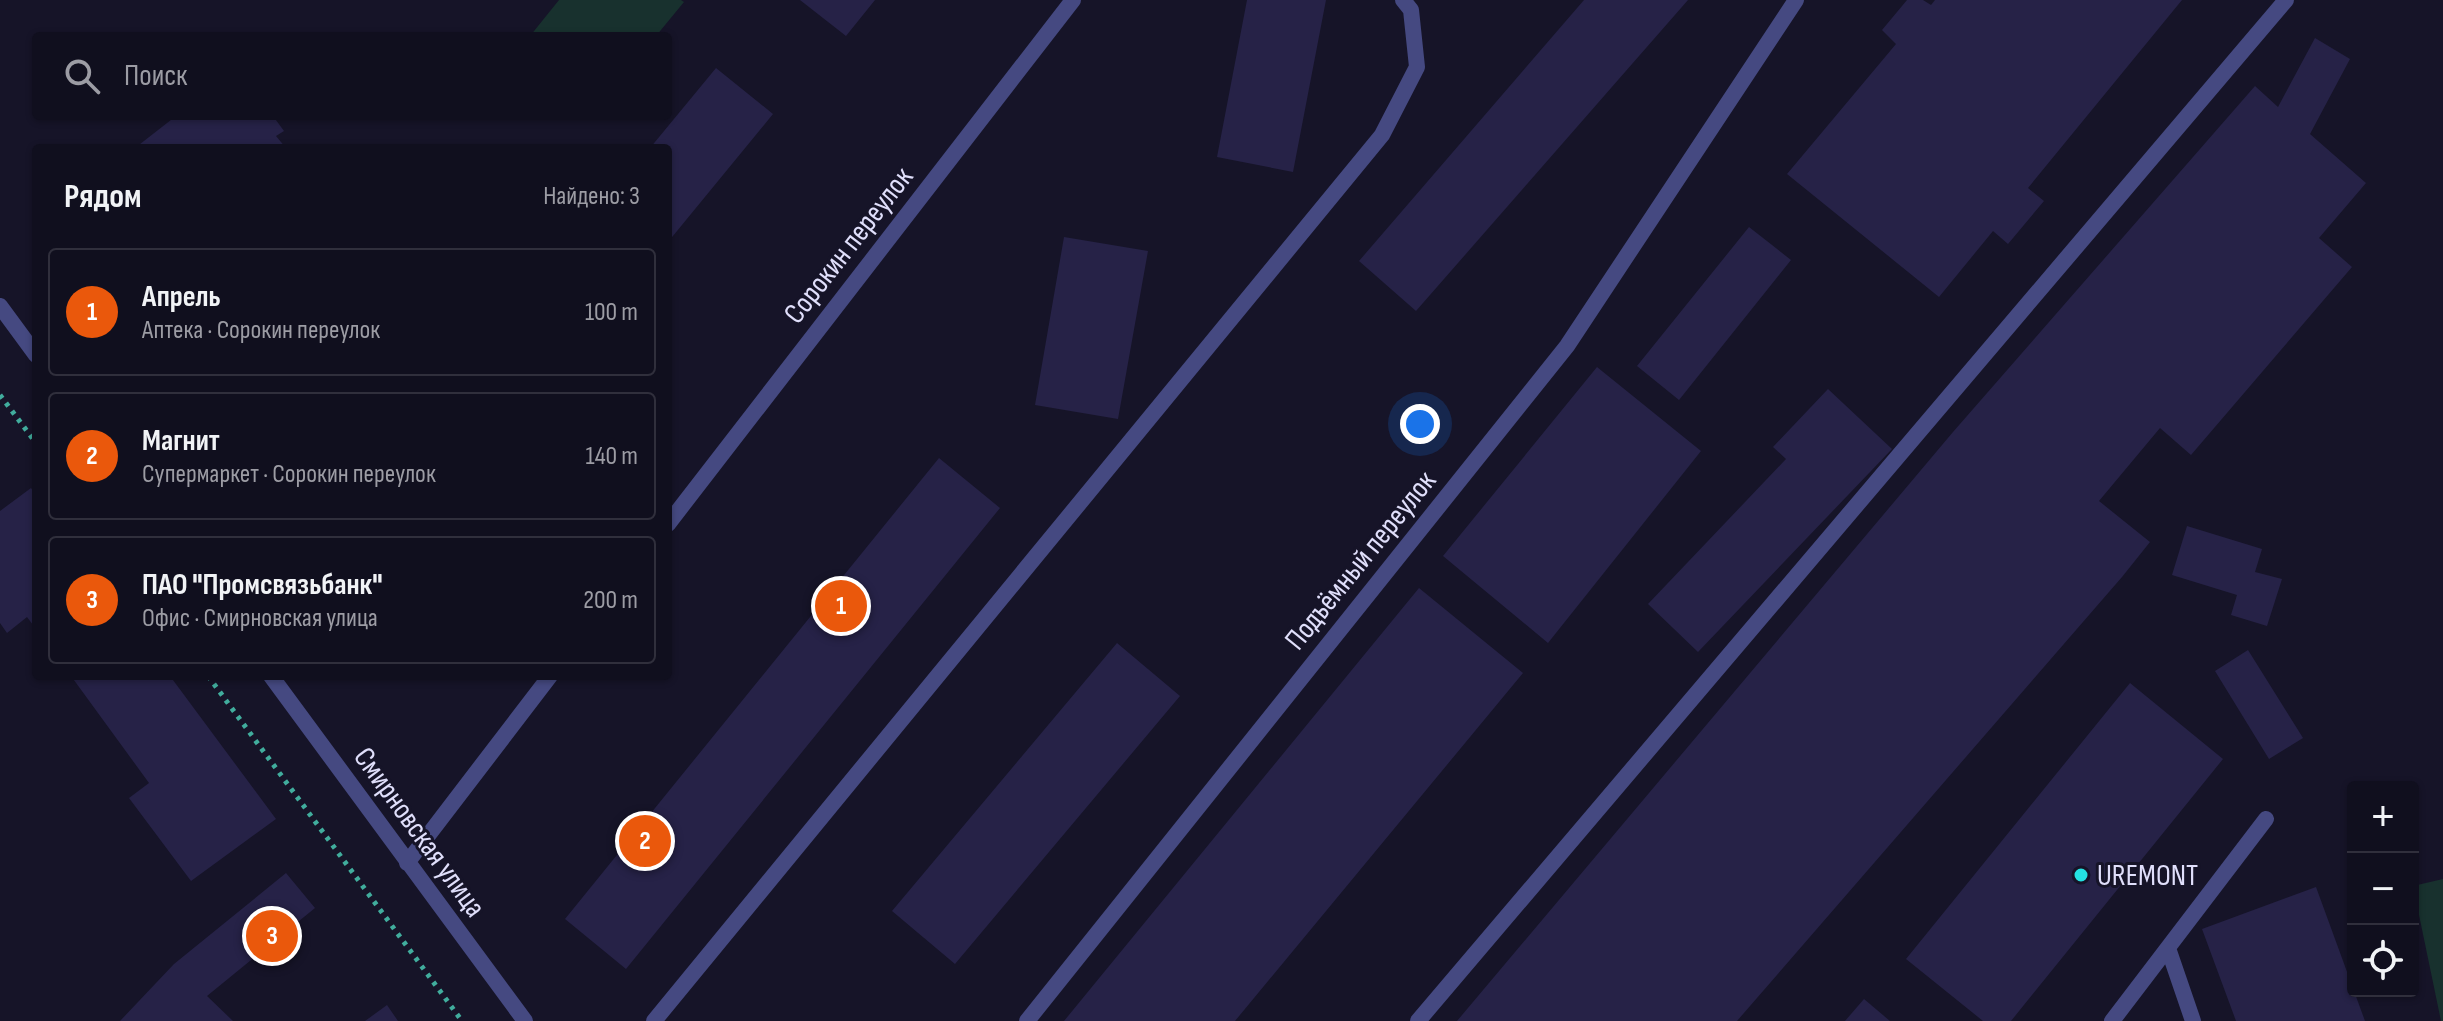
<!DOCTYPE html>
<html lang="ru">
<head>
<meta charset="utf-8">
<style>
	body { margin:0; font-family:"Sofia Sans Condensed",sans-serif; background:#191827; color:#f1f3f6 }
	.controls { position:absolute; right:24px; bottom:24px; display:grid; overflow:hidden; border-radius:8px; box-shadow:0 2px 6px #0004 }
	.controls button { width:72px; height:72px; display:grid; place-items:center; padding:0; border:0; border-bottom:2px solid #302f3c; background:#100f1e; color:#f1f3f6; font:40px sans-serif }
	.you { position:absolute; left:1420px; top:424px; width:28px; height:28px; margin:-20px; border:6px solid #fff; border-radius:50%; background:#1a73e8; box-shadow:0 0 0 12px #1a73e833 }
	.badge { display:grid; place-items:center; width:52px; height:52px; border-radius:50%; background:#ea580c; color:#fff; font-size:26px; font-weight:700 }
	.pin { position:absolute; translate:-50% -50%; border:4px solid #fff; box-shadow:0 2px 8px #0006 }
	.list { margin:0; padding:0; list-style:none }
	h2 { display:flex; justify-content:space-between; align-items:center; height:104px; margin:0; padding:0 32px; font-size:34px }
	h2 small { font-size:26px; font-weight:400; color:#9c9ca4 }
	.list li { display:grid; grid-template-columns:52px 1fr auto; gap:24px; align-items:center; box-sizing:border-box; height:128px; margin:0 16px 16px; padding:0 16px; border:2px solid #302f3c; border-radius:8px }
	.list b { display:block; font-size:30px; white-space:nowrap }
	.list p { margin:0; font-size:26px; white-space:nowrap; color:#9c9ca4 }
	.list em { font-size:26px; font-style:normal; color:#9c9ca4 }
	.icon { flex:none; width:44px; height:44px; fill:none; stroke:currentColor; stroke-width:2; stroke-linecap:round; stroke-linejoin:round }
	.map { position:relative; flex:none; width:2443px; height:1021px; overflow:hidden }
	.search { position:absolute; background:#100f1e; box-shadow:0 2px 6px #0004; left:32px; top:32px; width:640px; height:88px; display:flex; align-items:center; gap:20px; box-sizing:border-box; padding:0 28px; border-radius:8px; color:#9c9ca4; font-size:30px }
	.panel { position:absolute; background:#100f1e; box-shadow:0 2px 6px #0004; left:32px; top:144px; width:640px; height:536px; border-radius:8px }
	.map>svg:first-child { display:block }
	.green { fill:#18312e }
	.building { fill:#262247 }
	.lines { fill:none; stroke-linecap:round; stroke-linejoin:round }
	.path { stroke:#41ad9d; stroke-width:5; stroke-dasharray:4 6; stroke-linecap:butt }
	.service { stroke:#454981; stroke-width:16 }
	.minor { stroke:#454981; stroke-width:16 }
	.poi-dot { fill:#24e2e2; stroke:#161428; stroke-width:3 }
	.labels { text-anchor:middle; stroke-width:6; stroke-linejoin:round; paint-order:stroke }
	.street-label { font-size:30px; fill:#e0dffb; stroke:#161428 }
	.poi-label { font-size:30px; fill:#e0dffb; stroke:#161428; text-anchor:start }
</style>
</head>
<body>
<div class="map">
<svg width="2443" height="1021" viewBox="0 0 2443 1021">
	<rect width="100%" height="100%" fill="#161428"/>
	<path class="green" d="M559,0H681L684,2L656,36H530Z
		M2443,879V1021H2441L2413,886Z"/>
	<path class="building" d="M800,0H875L846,36Z
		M1247,0H1326L1293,172L1217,157Z
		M1584,0H1688L1416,311L1359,261Z
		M1907,0H1923L1931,5L1935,0H2182L2028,188L2044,201L2008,244L1993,231L1939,297L1787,174L1896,44L1882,30Z
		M2315,38L2350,59L2310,134L2366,183L2319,238L2352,267L2191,455L2160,428L2099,501L2150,542L2122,577L1737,1021H1457L1953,432L2255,86L2278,107Z
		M716,68L773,114L668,242V148H650Z
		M176,116H273L284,131L276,136L286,148H135Z
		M1749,227L1791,260L1679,400L1637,366Z
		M1064,237L1148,251L1118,419L1035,405Z
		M1597,367L1701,451L1548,643L1443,556Z
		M1828,389L1892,449L1698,652L1648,604L1786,459L1773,447Z
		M939,458L1000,508L626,969L565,919Z
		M31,488L36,495V629L27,617L7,633L0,623V511Z
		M2187,526L2262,549L2255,572L2282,579L2267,626L2231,615L2237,595L2172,575Z
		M1419,588L1523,673L1235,1021H1064Z
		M1117,643L1180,696L955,964L892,911Z
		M2248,650L2303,738L2269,759L2215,671Z
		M71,676H170L276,819L191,881L129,798L149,783Z
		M2130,683L2223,759L2011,1021H1983L1906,959Z
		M286,873L315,908L207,996L233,1021H120L174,964Z
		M2316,887L2365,1021H2236L2202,929Z
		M1864,999L1890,1021H1845Z
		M387,1005L398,1021H365Z"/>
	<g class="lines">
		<path class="path" d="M0,395L36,443
			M208,676L462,1021"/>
		<path class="service" d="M2168,948L2193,1021
			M654,1021L1382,135L1417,67L1411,10L1403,0
			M1418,1021L2286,0
			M2112,1021L2266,819"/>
		<path class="minor" d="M0,306L36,355
			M668,524L1073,0
			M271,676L525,1021
			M407,863L550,676
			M1027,1021L1567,346L1796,0"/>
	</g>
	<circle class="poi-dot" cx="2081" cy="875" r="8"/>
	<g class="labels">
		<g class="street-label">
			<text transform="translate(848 245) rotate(-52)" y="10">Сорокин переулок</text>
			<text transform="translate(1360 560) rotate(-51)" y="10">Подъёмный переулок</text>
			<text transform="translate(420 832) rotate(54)" y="10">Смирновская улица</text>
		</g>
		<g class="poi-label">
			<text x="2097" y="885">UREMONT</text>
		</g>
	</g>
</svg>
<div class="controls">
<button>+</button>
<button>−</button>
<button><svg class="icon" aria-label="locate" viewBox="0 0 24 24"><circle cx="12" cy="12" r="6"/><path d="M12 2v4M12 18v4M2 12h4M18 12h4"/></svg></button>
</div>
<div class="you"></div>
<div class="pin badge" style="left:841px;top:606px">1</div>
<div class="pin badge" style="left:645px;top:841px">2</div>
<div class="pin badge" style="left:272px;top:936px">3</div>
<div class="search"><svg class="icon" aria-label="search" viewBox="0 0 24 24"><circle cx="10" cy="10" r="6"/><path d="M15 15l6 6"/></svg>Поиск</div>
<section class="panel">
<h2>Рядом<small>Найдено: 3</small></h2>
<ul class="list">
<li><span class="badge">1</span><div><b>Апрель</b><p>Аптека · Сорокин переулок</p></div><em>100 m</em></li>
<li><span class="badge">2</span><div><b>Магнит</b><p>Супермаркет · Сорокин переулок</p></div><em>140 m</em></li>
<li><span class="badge">3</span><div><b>ПАО &quot;Промсвязьбанк&quot;</b><p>Офис · Смирновская улица</p></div><em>200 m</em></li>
</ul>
</section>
</div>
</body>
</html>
